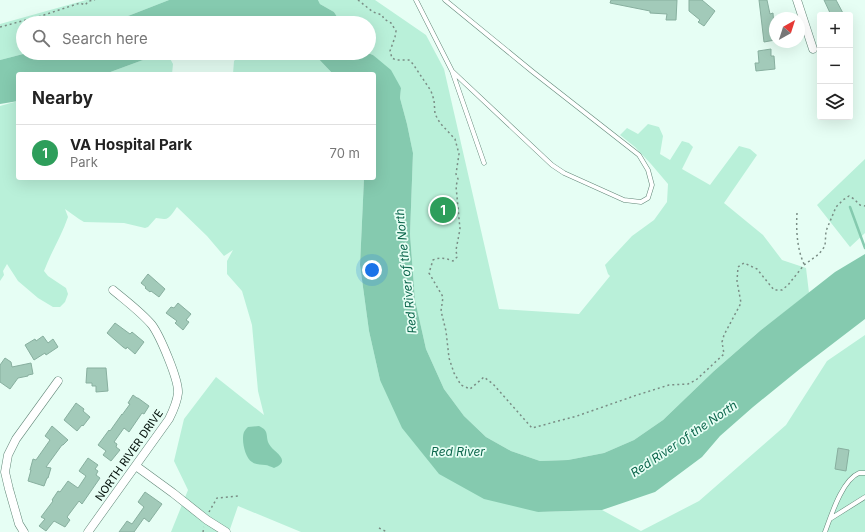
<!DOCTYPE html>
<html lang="en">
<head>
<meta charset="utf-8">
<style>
	body { margin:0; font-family:Inter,sans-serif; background:#f2f2f2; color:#222 }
	.controls { position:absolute; right:12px; top:12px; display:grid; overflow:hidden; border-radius:4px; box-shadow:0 4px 16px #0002 }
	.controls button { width:36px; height:36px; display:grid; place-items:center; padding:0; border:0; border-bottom:1px solid #e0e0e0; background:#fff; color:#222; font:20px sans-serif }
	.compass { position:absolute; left:769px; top:12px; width:36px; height:36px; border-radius:50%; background:#fff; box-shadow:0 4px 16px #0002; rotate:39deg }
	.you { position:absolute; left:372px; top:270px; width:14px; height:14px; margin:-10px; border:3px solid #fff; border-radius:50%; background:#1a73e8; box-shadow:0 0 0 6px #1a73e833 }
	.badge { display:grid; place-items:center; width:26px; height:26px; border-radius:50%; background:#ea580c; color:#fff; font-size:13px; font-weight:700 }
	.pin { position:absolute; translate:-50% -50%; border:2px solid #fff; box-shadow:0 1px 4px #0006 }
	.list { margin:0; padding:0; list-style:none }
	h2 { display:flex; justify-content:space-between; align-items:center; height:52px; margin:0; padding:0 16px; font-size:17px }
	h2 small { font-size:13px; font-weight:400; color:#767676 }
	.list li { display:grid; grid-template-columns:26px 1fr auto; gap:12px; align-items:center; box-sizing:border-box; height:56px; padding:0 16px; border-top:1px solid #e0e0e0 }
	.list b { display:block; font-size:15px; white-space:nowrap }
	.list p { margin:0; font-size:13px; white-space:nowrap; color:#767676 }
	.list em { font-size:13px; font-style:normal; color:#767676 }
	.icon { flex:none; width:22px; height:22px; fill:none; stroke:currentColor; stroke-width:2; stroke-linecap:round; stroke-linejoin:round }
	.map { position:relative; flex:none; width:865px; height:532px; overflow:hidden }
	.search { position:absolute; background:#fff; box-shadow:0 4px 16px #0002; left:16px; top:16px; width:360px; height:44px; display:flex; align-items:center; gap:10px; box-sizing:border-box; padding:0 14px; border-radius:22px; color:#767676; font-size:15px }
	.panel { position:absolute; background:#fff; box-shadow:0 4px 16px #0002; left:16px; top:72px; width:360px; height:108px; border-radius:4px }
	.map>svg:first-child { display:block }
	.green { fill:#b9f0d9 }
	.water { fill:#85caaf }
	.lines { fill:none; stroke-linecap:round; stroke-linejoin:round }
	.stream { stroke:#85caaf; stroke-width:2.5 }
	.building { fill:#a2cab9; stroke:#88af9f }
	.service-casing { stroke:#618677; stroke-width:5 }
	.minor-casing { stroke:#618677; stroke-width:9 }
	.path { stroke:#7a8d85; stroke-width:1.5; stroke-dasharray:2 3; stroke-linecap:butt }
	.service { stroke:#fff; stroke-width:4 }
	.minor { stroke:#fff; stroke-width:8 }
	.labels { text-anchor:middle; stroke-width:3.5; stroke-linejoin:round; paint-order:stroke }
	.street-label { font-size:11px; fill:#04110b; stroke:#e6fef4 }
	.water-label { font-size:12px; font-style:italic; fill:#0c664c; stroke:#e6fef4 }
</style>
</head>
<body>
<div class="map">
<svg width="865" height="532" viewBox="0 0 865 532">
	<rect width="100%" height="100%" fill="#e6fef4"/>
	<path class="green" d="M86,0H169L110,23H23V53H27L0,60V24Z
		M318,0H375L426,35L444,69L499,309L579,314L610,276L608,274L605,265L632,236L654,220L667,202L668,184L651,164L635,147L620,135L627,128L638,134L648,124L659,127L663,136L660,154L670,160L682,141L689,143L693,147L682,169L710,185L739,146L750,149L757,155L724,203L763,235L782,260L806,268L809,293L761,330L714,371L663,420L634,440L604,453L568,460L540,461L511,451L486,437L464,416L444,389L426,349L415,300L410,234L413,153L407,124L400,98L401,88L373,55L368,53H369V23H341L334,12L320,4Z
		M162,53H167L173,64L172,74H105Z
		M242,53H313L333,74H233L234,61Z
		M18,101V178H364L360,265L369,331L380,380L538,512L602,510L641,531L699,501L786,425L827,361L865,335V532H301L238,506L229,532H171L188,490L174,461L184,419L216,377L264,415L258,391L252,325L242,291L227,274V261L233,250L224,256L207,236L177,207C174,211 169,220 164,219C161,219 159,218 156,218L148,227L145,228L124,223L84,222L79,219L65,209L68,217C62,235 51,252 44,271L48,276L66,288L68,294L65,302L60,307H53L38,298L18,281L7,264L3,271L4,275L0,281V106Z
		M865,159V233L850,247L817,205Z"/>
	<path class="water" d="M169,0H318L320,4L334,12L341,23H110Z
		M27,53H162L105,74H18V101L0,104V60Z
		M313,53H368L373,55L391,70L401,88L400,98L407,124L413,153L410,234L415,300L426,349L444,389L464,416L486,437L511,451L540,461L568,460L604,453L634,440L663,420L714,371L761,330L835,272L865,254V319L801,368L753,407L720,436L702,457L655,492L602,510L538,512L484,499L439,474L402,428L380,380L369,331L360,265L364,178H374V74H333Z
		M259,426C270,431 265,436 269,444C273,452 293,460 274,468C271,467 268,465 265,465C261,464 256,465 252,462C245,458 241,440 244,432C245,430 246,429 248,427Z"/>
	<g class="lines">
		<path class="stream" d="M850,207L865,248"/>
	</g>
	<path class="building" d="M611,0H677L676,20H666L667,14L650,13V11L610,3Z
		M689,0H702L715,11L704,26L698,22L700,20L689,11Z
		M759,0H767L770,14L773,13L775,40L764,42Z
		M824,0H836L844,15H831Z
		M771,49V56H774L775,69L756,71L755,63H759L758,51Z
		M148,274L165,289L159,297L151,291L150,292L145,288L146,287L141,283Z
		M178,303L191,314L186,320L189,322L183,330L175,323L177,321L166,313L171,307L174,308Z
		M115,323L130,334L132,332L144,342L135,354L127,347L126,349L123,347L107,333Z
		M43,336L48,343L53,339L58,347L46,355L45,353L34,360L25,345L35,339L36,341Z
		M5,358L11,362L12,367L31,363L33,374L28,375V376L18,378L10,389L0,382V365Z
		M87,368H106L108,391L96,392V386H92V383H86Z
		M133,395L137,398H138L149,406L144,414L142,413L129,432L124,428L114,442L117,444L116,447L120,450L111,461L103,455L106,451L98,445L109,430L110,431L122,414V415L130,404L128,403Z
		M76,403L84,409L83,411L90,417L83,426L82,425L77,431L64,420Z
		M52,426L68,440L63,445H62L46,467L51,468L48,478H47L44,486L28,481L31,470H30L33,459L36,460L50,440L45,436Z
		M838,448L849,450L846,471L835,469Z
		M88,458L98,465L95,469L98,471L96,475L100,478L82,504L79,501L67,517L70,520L65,527L54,521L46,531L39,526L45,519L41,517L53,501L52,500L58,491L60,492L68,481L78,488L86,476L79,471Z
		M145,492L162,504L149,522L144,518L134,532H119L127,521L132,524L144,507L138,502Z"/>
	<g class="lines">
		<g class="service-casing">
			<path id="service" d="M416,0L452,71L484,163
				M445,0L533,72L639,155L648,170L652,185L648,198L641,202L624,200L564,173L552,165L452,71
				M830,519L865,497
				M825,532C831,516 842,480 859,473C859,473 865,473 865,473"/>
		</g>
		<g class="minor-casing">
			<path id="minor" d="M797,0L813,49
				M136,466L173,493L207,520L226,532
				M24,532L19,524L9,489L5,472L8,455L16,439L58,381
				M88,532L169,419C173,411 177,403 178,393C179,380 160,336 152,325C141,312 126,301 113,290"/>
		</g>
		<path class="path" d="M358,0L373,12L382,15L384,19L391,23L396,31L395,37L390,51L392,58L396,60H409L413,64L431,91L434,100L435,114L440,123L455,139L459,154L456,174L458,179L456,186L460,229L456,250L457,257L453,261C445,258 440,257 433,260L429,273L443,297L441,311L446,331L449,358L454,373L461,385L470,389L484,377L493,384L532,428L577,416L637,395L669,385L688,384L696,380L724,354L722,342L724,335L741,303L737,281L738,267L744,263L757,269L774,290H782L788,285L804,265L819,254L825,246L826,231L836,207L843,200L849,196L854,199L860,205L865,206
			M0,27L41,16L80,3L85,5L89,1L95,0
			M797,213C796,230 797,249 804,264
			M209,512L217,498L239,496
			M379,528L387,532
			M203,532L204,527"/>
		<use href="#service" class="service"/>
		<use href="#minor" class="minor"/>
	</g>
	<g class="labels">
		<g class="street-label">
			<text transform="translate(129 455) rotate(-55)" y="4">NORTH RIVER DRIVE</text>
		</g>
		<g class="water-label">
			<text transform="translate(406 271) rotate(-96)" y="4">Red River of the North</text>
			<text transform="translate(684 439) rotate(-34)" y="4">Red River of the North</text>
			<text x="458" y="456">Red River</text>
		</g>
	</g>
</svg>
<div class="controls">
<button>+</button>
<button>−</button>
<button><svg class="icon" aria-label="layers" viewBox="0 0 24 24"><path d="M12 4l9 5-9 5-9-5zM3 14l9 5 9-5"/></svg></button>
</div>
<svg class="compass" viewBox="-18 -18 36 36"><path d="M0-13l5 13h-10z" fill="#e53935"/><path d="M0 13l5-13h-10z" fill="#767676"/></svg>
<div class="you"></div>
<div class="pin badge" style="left:443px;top:210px;background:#2e9e5b">1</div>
<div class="search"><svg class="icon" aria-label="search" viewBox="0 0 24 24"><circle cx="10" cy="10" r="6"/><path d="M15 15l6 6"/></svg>Search here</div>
<section class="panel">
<h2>Nearby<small></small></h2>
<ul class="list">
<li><span class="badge" style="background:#2e9e5b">1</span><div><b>VA Hospital Park</b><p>Park</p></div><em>70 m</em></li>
</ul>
</section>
</div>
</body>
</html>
